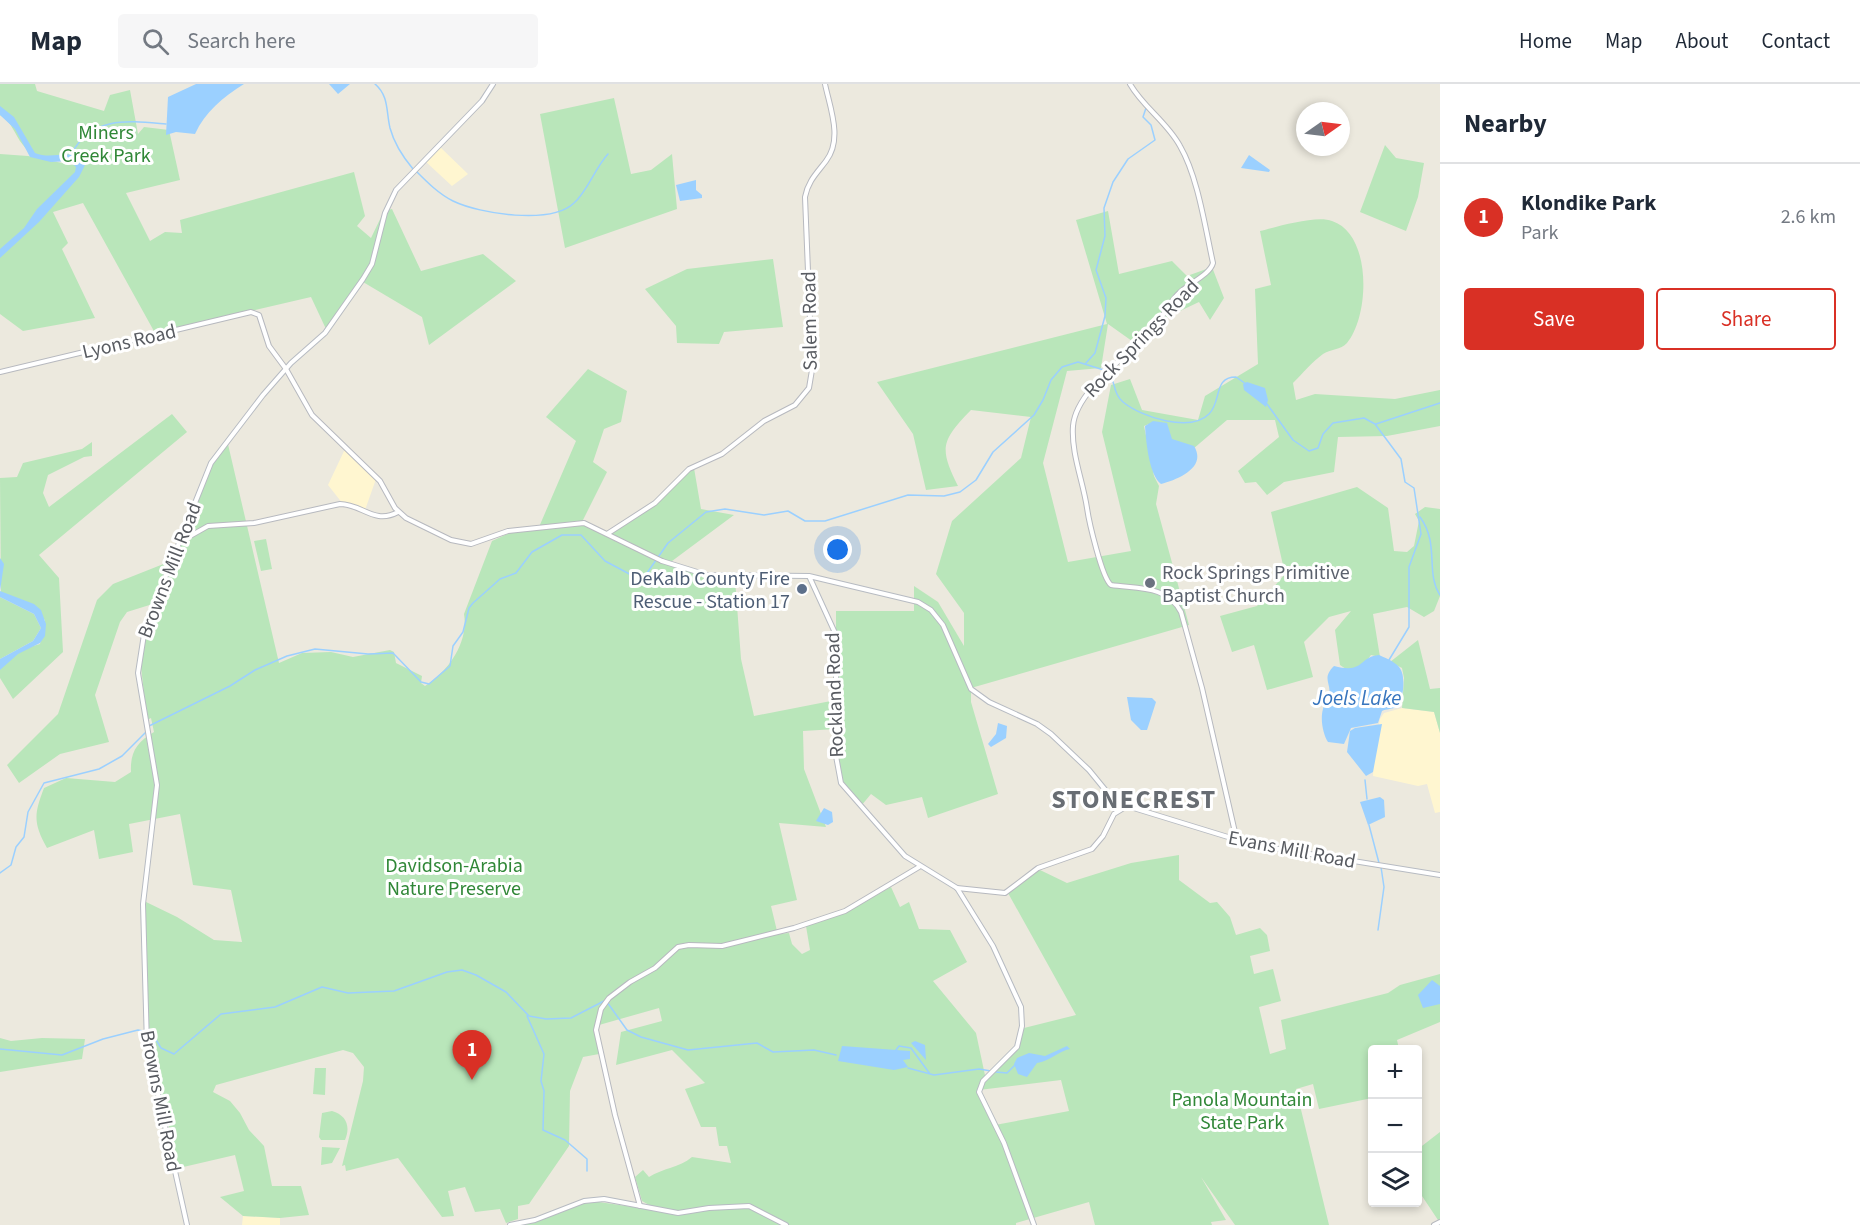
<!DOCTYPE html>
<html lang="en">
<head>
<meta charset="utf-8">
<style>
	body { margin:0; font-family:"Source Sans 3",sans-serif; background:#f6f6f7; color:#1f2937 }
	.controls { position:absolute; right:18px; bottom:18px; display:grid; overflow:hidden; border-radius:6px; box-shadow:0 3px 9px #0003 }
	.controls button { width:54px; height:54px; display:grid; place-items:center; padding:0; border:0; border-bottom:2px solid #e0e1e3; background:#fff; color:#1f2937; font:30px sans-serif }
	.compass { position:absolute; left:1296px; top:18px; width:54px; height:54px; border-radius:50%; background:#fff; box-shadow:0 3px 9px #0003; rotate:76deg }
	.you { position:absolute; left:838px; top:466px; width:21px; height:21px; margin:-15px; border:4px solid #fff; border-radius:50%; background:#1a73e8; box-shadow:0 0 0 9px #1a73e833 }
	.badge { display:grid; place-items:center; width:39px; height:39px; border-radius:50%; background:#d93025; color:#fff; font-size:20px; font-weight:700 }
	.pin { position:absolute; translate:-50% -50px; filter:drop-shadow(0 2px 3px #0008) }
	.pin::after { content:''; position:absolute; top:32px; width:21px; height:18px; background:inherit; clip-path:polygon(0 0,100% 0,50% 100%) }
	.list { margin:0; padding:0; list-style:none }
	h2 { display:flex; justify-content:space-between; align-items:center; height:78px; margin:0; padding:0 24px; font-size:26px }
	h2 small { font-size:20px; font-weight:400; color:#747a83 }
	.list li { display:grid; grid-template-columns:39px 1fr auto; gap:18px; align-items:center; box-sizing:border-box; height:108px; padding:0 24px; border-top:2px solid #e0e1e3 }
	.list b { display:block; font-size:22px; white-space:nowrap }
	.list p { margin:0; font-size:20px; white-space:nowrap; color:#747a83 }
	.list em { font-size:20px; font-style:normal; color:#747a83 }
	.actions { display:flex; gap:12px; padding:18px 24px }
	.actions a { flex:1; padding:14px 0; border:2px solid #d93025; border-radius:6px; text-align:center; font-size:21px; color:#d93025 }
	.actions .main { background:#d93025; color:#fff }
	.icon { flex:none; width:33px; height:33px; fill:none; stroke:currentColor; stroke-width:2; stroke-linecap:round; stroke-linejoin:round }
	.map { position:relative; flex:none; width:1440px; height:1141px; overflow:hidden }
	header { display:flex; align-items:center; gap:36px; box-sizing:border-box; height:84px; padding:0 30px; background:#fff; border-bottom:2px solid #e0e1e3 }
	header strong { font-size:28px }
	nav { display:flex; gap:33px; margin-inline-start:auto; font-size:21px }
	.search { width:420px; height:54px; background:#f6f6f7; display:flex; align-items:center; gap:15px; box-sizing:border-box; padding:0 21px; border-radius:6px; color:#747a83; font-size:22px }
	main { display:flex }
	aside { flex:1; background:#fff }
	.map>svg:first-child { display:block }
	.commercial { fill:#fff6d0 }
	.green { fill:#b9e6ba; fill-rule:evenodd }
	.water { fill:#9bd0ff }
	.lines { fill:none; stroke-linecap:round; stroke-linejoin:round }
	.stream { stroke:#9bd0ff; stroke-width:1.5 }
	.tertiary-casing { stroke:#b7b9bf; stroke-width:6 }
	.secondary-casing { stroke:#b7bbc2; stroke-width:6 }
	.tertiary { stroke:#fff; stroke-width:4 }
	.secondary { stroke:#fff; stroke-width:4 }
	.worship-dot { fill:#6b7280; stroke:#fff; stroke-width:2 }
	.service-dot { fill:#5c6f8a; stroke:#fff; stroke-width:2 }
	.labels { text-anchor:middle; stroke-width:6; stroke-linejoin:round; paint-order:stroke }
	.park-label { font-size:20px; fill:#308737; stroke:#fff }
	.street-label { font-size:20px; fill:#585b61; stroke:#fff }
	.worship-label { font-size:20px; fill:#5b616d; stroke:#fff; text-anchor:start }
	.service-label { font-size:20px; fill:#4e5e75; stroke:#fff; text-anchor:end }
	.water-label { font-size:21px; font-style:italic; fill:#3775be; stroke:#fff }
	.district-label { font-size:26px; font-weight:bold; letter-spacing:1.5px; fill:#686d73; stroke:#fff }
</style>
</head>
<body>
<header>
<strong>Map</strong>
<div class="search"><svg class="icon" aria-label="search" viewBox="0 0 24 24"><circle cx="10" cy="10" r="6"/><path d="M15 15l6 6"/></svg>Search here</div>
<nav><a>Home</a><a>Map</a><a>About</a><a>Contact</a></nav>
</header>
<main>
<div class="map">
<svg width="1440" height="1141" viewBox="0 0 1440 1141">
	<rect width="100%" height="100%" fill="#ece9de"/>
	<path class="commercial" d="M439,62L468,90L452,102L425,77Z
		M345,365L376,395L364,429L343,420L328,401Z
		M1402,624L1434,628L1440,649V728L1435,729L1427,700L1418,702L1373,692L1374,667L1380,635L1384,629Z
		M243,1132L280,1134V1141H242Z"/>
	<path class="green" d="M0,0H35L37,7L104,27L110,11L130,6L138,50L144,43L169,46L180,96L126,109L150,157L165,148L182,149L180,136L354,88L365,132L357,142L371,154L384,127L392,125L421,187L483,170L516,197L429,261L422,233L363,198L326,245L311,213L155,249L83,119L53,128L68,159L62,165L95,234L23,247L0,230V70L28,72L72,81L77,77C59,75 35,77 23,61C14,50 13,39 0,31Z
		M614,14L631,90L651,86L672,70L677,125L565,164L540,30Z
		M1385,61L1396,74L1424,79L1418,113L1406,147L1360,128Z
		M1108,127L1119,190L1172,177L1187,192L1212,183L1224,214L1210,236L1199,218L1161,236L1139,262L1108,240L1101,284L1067,287L1043,379L1068,478L1131,467L1102,348L1111,301L1130,295L1142,326L1198,336L1205,312L1258,280L1255,205L1271,201L1260,147C1277,143 1316,131 1332,137C1372,150 1370,231 1347,259C1341,266 1330,265 1323,270C1312,278 1303,289 1293,299L1296,316L1315,310L1395,315L1440,306V342L1387,352L1338,353L1334,388L1284,398L1267,411L1256,398L1245,399L1238,387L1279,353L1275,336H1227L1193,365L1175,362L1149,340L1144,342L1154,392L1159,402L1156,420L1189,541L971,604V618L998,710L928,734L922,713L886,721L871,710L861,722C832,697 836,679 836,645L803,647L804,685L826,743L779,739L797,816L771,822L777,847L778,850L789,849L792,860L802,870L810,866L806,842L838,831L891,803L900,823L909,818L919,845L950,846L967,878L933,897L976,949L986,996L1018,964L1024,944L1076,931L1008,809L1019,798L1040,786L1067,799L1131,779L1179,771V796L1210,819L1217,818L1230,833L1236,851L1260,844L1267,851L1270,867L1250,872L1254,890L1273,885L1281,917L1259,923L1270,970L1286,965L1281,936L1388,909L1400,901L1440,890V938L1397,956L1399,965L1372,966V1014L1319,1025L1313,1000L1296,1005L1329,1141H1235L1201,1093L1226,1136L1211,1138L1212,1141H1095L1089,1118L1016,1139V1141H514L592,1117L647,1125L649,1121L642,1117L635,1093L643,1086L649,1093C663,1084 679,1084 692,1073L731,1079L727,1062H719L716,1043H701L685,1005L705,999L672,966L616,981L621,948L662,937L659,924L599,941L596,939L594,947L599,970L583,973L570,1007L569,1062L529,1120L518,1122V1135L506,1139L500,1125L475,1128L465,1103L448,1107L454,1132L442,1133L398,1074L346,1087L345,1081L342,1082L363,997L364,983L353,969L343,966L216,1001L213,1008L230,1017L240,1029L249,1046L264,1062L272,1102H301L309,1131L280,1134L243,1132L220,1113L244,1107L235,1071L179,1084L146,950L144,817L177,833L214,856L242,858L231,806L193,801L180,730L129,740L133,768L99,775L94,746L47,764C33,739 34,730 44,704L66,694L115,698L131,688C130,668 137,658 154,648L151,634L147,636L140,574L156,519L127,528L120,538L95,611L109,658L60,670L19,699L7,681L58,630L97,516L113,500L171,477L213,377L227,356L279,579L302,569L331,568L353,573L390,566L394,568L396,579L422,592L421,599L425,602C448,588 469,558 464,530L492,457L520,444L539,443L576,357L546,333L588,285L627,307L621,338L604,345L593,378L607,388L581,440L607,453L653,421L684,389L694,384L701,425L734,431L668,480L735,495L741,575L754,632L836,616V527H914V502L938,518L964,562V529L936,490L952,437L1021,374L1031,333L971,326C941,357 939,364 958,402L926,406L913,350L877,298L1107,240L1076,136ZM1061,996L1069,1027L995,1041L979,1006Z
		M773,175L783,243L724,248L719,260L677,259L676,242L645,205L687,185Z
		M172,330L187,348L39,471L59,494L63,568L13,615L0,594V581L16,567L40,560L45,536L1,508L0,394L17,393L23,379L82,365L92,358V372L84,373L48,391L43,409L49,423Z
		M1357,403L1388,424L1394,467L1407,468L1414,462L1419,437L1415,430L1425,423L1440,425V512L1434,527L1424,533L1407,523L1373,530L1380,573L1371,571L1363,582L1349,587L1340,581L1335,546L1351,527L1329,533L1304,558L1313,593L1267,606L1254,561L1232,568L1220,532L1257,522L1285,490L1271,428Z
		M266,455L272,485L261,487L254,457Z
		M0,513L34,530L41,544L33,557L0,575Z
		M1418,556L1430,605L1440,604V649L1434,628L1402,624L1404,594L1402,584L1390,578Z
		M0,954L11,957L42,954L85,955L82,975L0,988Z
		M315,984H326L325,1011L313,1010Z
		M332,1027C346,1031 351,1042 345,1056H321L319,1053L322,1029Z
		M1440,1048V1139L1418,1106V1065Z
		M322,1063L340,1064L332,1079L321,1081Z"/>
	<path class="water" d="M196,0H244C223,13 205,28 195,50L176,48L166,51L168,13Z
		M329,0H350L338,10Z
		M0,22L14,33L35,69C52,76 68,65 84,75L86,79L79,93L39,138L0,174V165L24,144L37,125L75,88L76,83L70,77L51,78L30,73L15,45L0,31Z
		M1249,71L1270,86L1269,88L1241,84Z
		M696,96V106L702,111V114L680,117L676,101Z
		M1247,298L1265,304L1268,316L1266,323L1244,306L1243,300Z
		M1153,337L1167,339L1172,355L1194,362C1207,383 1179,395 1161,400C1149,391 1146,357 1145,342Z
		M0,474L4,480L0,507L34,520L41,526L46,540L45,552L40,559L18,570L0,586V575L33,557L41,544L34,530L0,513Z
		M1379,571C1399,580 1405,583 1403,606C1402,612 1401,619 1396,623C1393,625 1386,625 1382,627L1378,639L1351,644L1344,660L1328,658C1323,650 1320,635 1323,625C1324,620 1328,617 1329,612C1332,599 1321,595 1334,582C1365,590 1358,573 1379,571Z
		M1127,613L1152,614L1156,618L1147,646H1141L1131,636Z
		M998,639L1007,642L1006,654L991,663L988,660L996,650Z
		M1382,640L1373,688L1366,692L1347,668L1350,647L1355,644Z
		M1380,713L1384,716L1385,733L1368,741L1360,718Z
		M824,724L832,728L833,738L828,741L816,737Z
		M1432,896L1440,902V920L1423,924L1418,911Z
		M915,957L925,961L926,976L911,959Z
		M842,962L910,967V975L903,976L908,983L894,986L838,977Z
		M1067,962L1070,965C1059,967 1050,977 1037,979L1027,993L1018,990L1014,980L1017,974L1029,969L1045,972Z"/>
	<g class="lines">
		<path class="stream" d="M375,0C389,12 386,27 390,44C394,59 403,73 413,85
			M72,69C92,31 131,37 166,40
			M417,88C428,99 439,110 453,117C480,130 551,141 574,119C587,108 595,84 608,70
			M1086,279L1095,269L1105,232L1106,214L1096,186L1105,152L1104,124L1113,98L1128,75L1155,56L1151,41L1143,33L1146,24
			M1267,320L1293,356L1309,367L1318,364L1323,350L1333,339L1364,334L1375,340L1401,375L1405,398L1414,404L1421,450L1409,483V543L1389,576
			M1376,340L1440,319
			M1420,433C1440,460 1425,489 1440,511
			M149,642L230,602L255,586L287,572L315,565L368,570L393,569L421,598L429,600L450,582L453,562L463,548L469,524L473,519L500,495L516,489L532,468L562,451H581L605,477L637,494L647,489L668,459L706,428L725,425L764,431L788,427L805,437H825L908,411L944,412L960,408L976,396L993,368L1034,331L1043,316L1051,296L1062,283L1078,278L1107,287C1116,295 1112,309 1123,318C1141,333 1190,349 1209,330C1222,317 1213,293 1236,293L1246,300
			M1365,696L1367,715
			M1369,741L1379,779
			M0,789L11,781L16,763L24,753L28,728L44,699L99,685L122,672L147,647
			M1378,846L1384,803L1381,783
			M607,918L627,946L641,953L688,966L757,959L773,968L814,966L836,971
			M527,932L544,970L541,997L544,1007L543,1046L565,1056L587,1075V1087
			M0,965L62,971L103,955L138,946L152,949L161,964L174,970L221,930L275,923L322,903L348,909L394,907L447,888L462,886L476,891L506,908L529,932L546,935L571,934L604,917
			M896,966L899,962L911,964L930,990
			M908,984L934,991L979,985L991,987
			M996,988L1007,989L1015,981"/>
		<g class="tertiary-casing">
			<path id="tertiary" d="M1130,0C1143,23 1167,38 1180,62C1198,93 1205,143 1213,179C1210,191 1187,200 1177,211C1168,221 1162,234 1153,245C1129,271 1076,306 1073,342C1071,369 1083,397 1087,424C1089,438 1102,494 1111,501C1137,505 1167,501 1181,528L1202,604L1237,757
				M0,288L251,228L259,231L269,262L286,285L312,331L380,397L395,424L406,434L451,456L471,460L508,447L584,439L662,477
				M607,450L655,419L689,385L722,370L764,337L795,321L809,304L812,286L805,113C808,97 817,89 826,77C843,55 830,24 825,0
				M180,455H185L208,442L254,439L340,420C362,420 374,441 398,428
				M957,804L1005,809L1038,784L1092,765L1103,752L1114,730L1127,722
				M640,1122L615,1031L596,946L601,925L609,914L630,898L655,884L678,863L689,861L722,862L794,844L845,827L919,783
				M1434,1141L1440,1138"/>
		</g>
		<g class="secondary-casing">
			<path id="secondary" d="M662,477L707,491L809,492L918,518L931,526L943,541L971,605L989,618L1037,640L1051,650L1089,686L1107,708L1127,722L1254,761L1440,791
				M809,492L836,551V672L841,699L905,772L957,804L993,862L1021,923L1022,942L1017,963L983,997L979,1008L1004,1059L1034,1141
				M187,1141L147,961L143,820L157,701L138,589L145,544L211,379L263,311L291,279L325,249L363,195L372,180L385,129L396,106L482,17L493,0
				M510,1141L535,1136L584,1117L604,1115L678,1129L709,1124L749,1122L786,1141"/>
		</g>
		<use href="#tertiary" class="tertiary"/>
		<use href="#secondary" class="secondary"/>
	</g>
	<circle class="worship-dot" cx="1150" cy="499" r="6"/>
	<circle class="service-dot" cx="802" cy="505" r="6"/>
	<g class="labels">
		<g class="park-label">
			<text x="106" y="55">Miners<tspan x="106" dy="23">Creek Park</tspan></text>
			<text x="454" y="788">Davidson-Arabia<tspan x="454" dy="23">Nature Preserve</tspan></text>
			<text x="1242" y="1022">Panola Mountain<tspan x="1242" dy="23">State Park</tspan></text>
		</g>
		<g class="street-label">
			<text transform="translate(809 237) rotate(-91)" y="7">Salem Road</text>
			<text transform="translate(1141 254) rotate(-46)" y="7">Rock Springs Road</text>
			<text transform="translate(129 257) rotate(-13)" y="7">Lyons Road</text>
			<text transform="translate(169 486) rotate(-69)" y="7">Browns Mill Road</text>
			<text transform="translate(834 611) rotate(-92)" y="7">Rockland Road</text>
			<text transform="translate(1292 765) rotate(11)" y="7">Evans Mill Road</text>
			<text transform="translate(161 1017) rotate(79)" y="7">Browns Mill Road</text>
		</g>
		<g class="worship-label">
			<text x="1162" y="495">Rock Springs Primitive<tspan x="1162" dy="23">Baptist Church</tspan></text>
		</g>
		<g class="service-label">
			<text x="790" y="501">DeKalb County Fire<tspan x="790" dy="23">Rescue - Station 17</tspan></text>
		</g>
		<g class="water-label">
			<text x="1357" y="621">Joels Lake</text>
		</g>
		<g class="district-label">
			<text x="1134" y="724">STONECREST</text>
		</g>
	</g>
</svg>
<div class="controls">
<button>+</button>
<button>−</button>
<button><svg class="icon" aria-label="layers" viewBox="0 0 24 24"><path d="M12 4l9 5-9 5-9-5zM3 14l9 5 9-5"/></svg></button>
</div>
<svg class="compass" viewBox="-18 -18 36 36"><path d="M0-13l5 13h-10z" fill="#e53935"/><path d="M0 13l5-13h-10z" fill="#747a83"/></svg>
<div class="you"></div>
<div class="pin badge" style="left:472px;top:996px">1</div>
</div>
<aside>
<h2>Nearby<small></small></h2>
<ul class="list">
<li><span class="badge">1</span><div><b>Klondike Park</b><p>Park</p></div><em>2.6 km</em></li>
</ul>
<div class="actions"><a class="main">Save</a><a>Share</a></div>
</aside>
</main>
</body>
</html>
